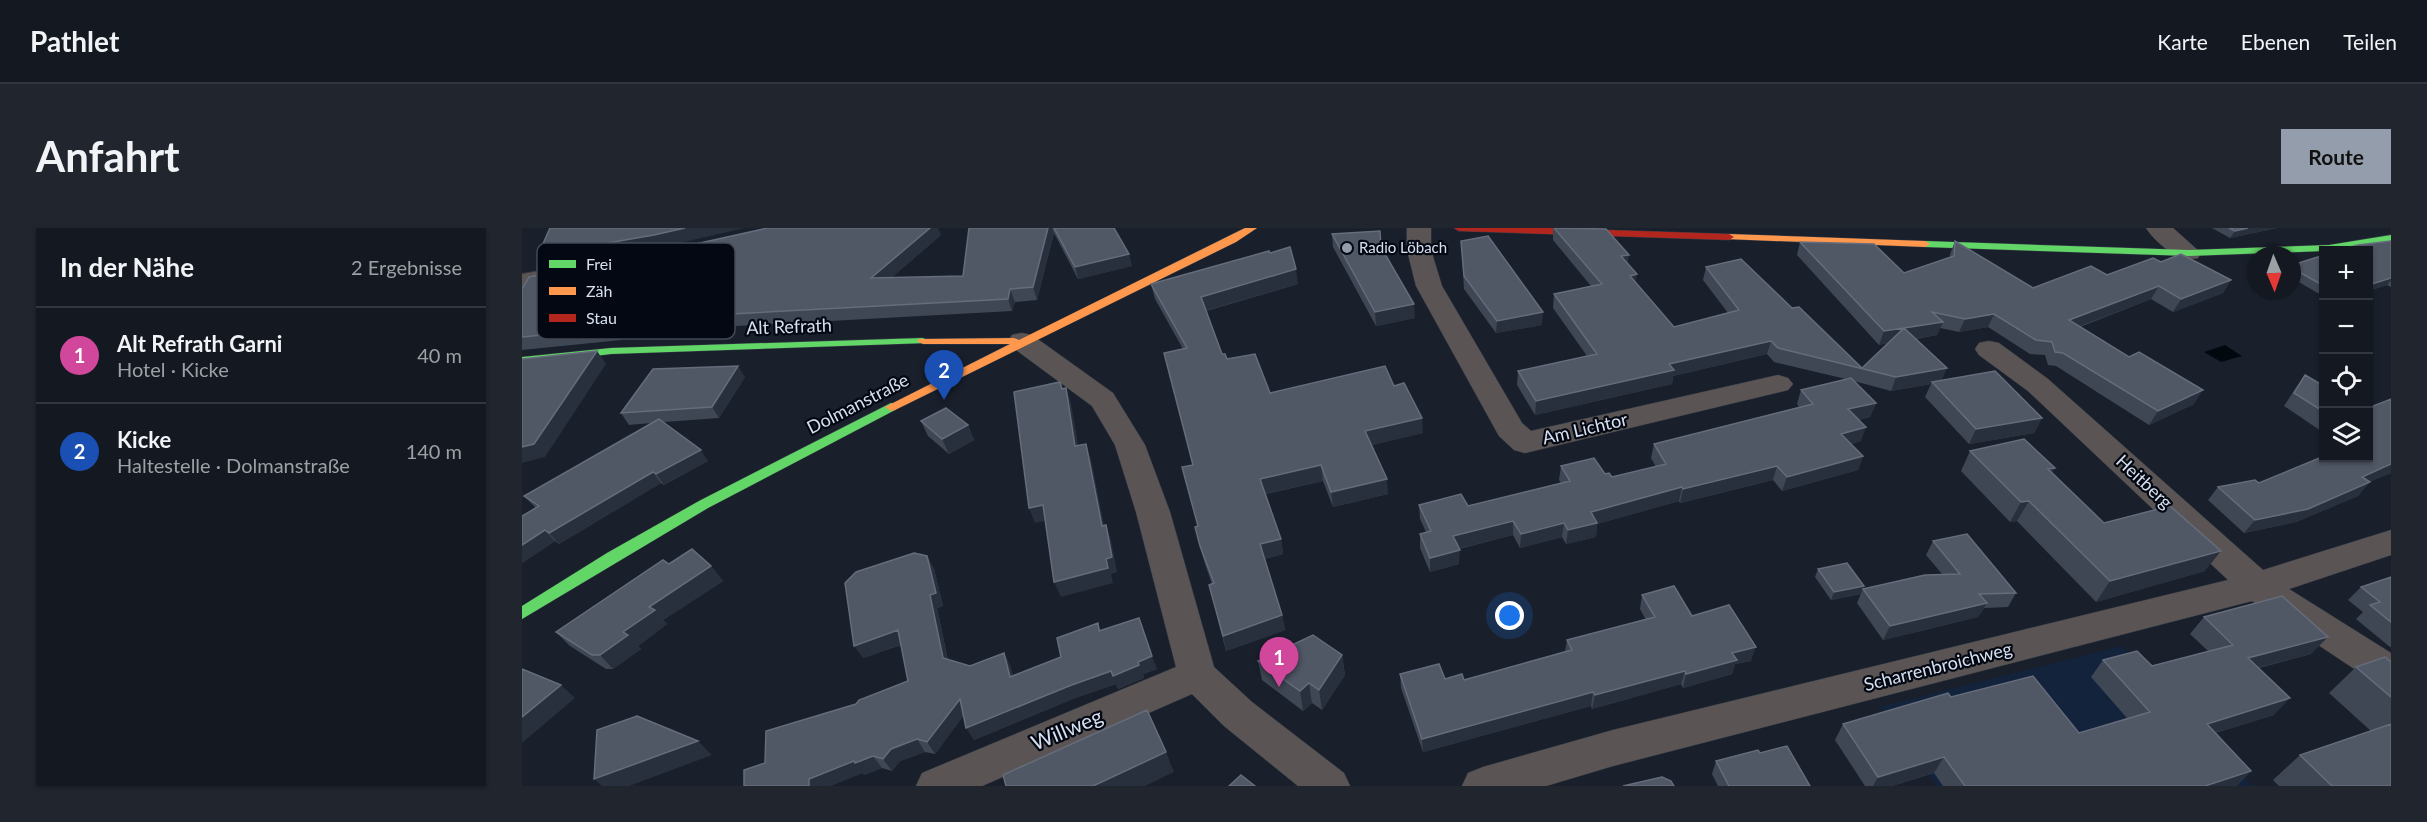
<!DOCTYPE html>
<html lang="de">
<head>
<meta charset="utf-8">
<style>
	body { margin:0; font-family:Lato,sans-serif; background:#20252e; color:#f1f3f6 }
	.controls { position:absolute; right:18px; top:18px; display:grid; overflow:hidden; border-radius:0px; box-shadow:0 2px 4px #0004 }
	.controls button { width:54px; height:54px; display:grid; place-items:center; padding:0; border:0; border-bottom:2px solid #32373f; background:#131821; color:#f1f3f6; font:30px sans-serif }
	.compass { position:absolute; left:1725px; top:18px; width:54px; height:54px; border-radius:50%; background:#131821; box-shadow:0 2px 4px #0004; rotate:178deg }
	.you { position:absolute; left:988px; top:388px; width:21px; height:21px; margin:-15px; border:4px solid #fff; border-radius:50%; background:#1a73e8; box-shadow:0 0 0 9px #1a73e833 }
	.badge { display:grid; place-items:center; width:39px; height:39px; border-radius:50%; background:#949dab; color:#fff; font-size:20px; font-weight:700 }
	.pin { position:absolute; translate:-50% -50px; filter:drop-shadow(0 2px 3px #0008) }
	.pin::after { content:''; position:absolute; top:32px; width:21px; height:18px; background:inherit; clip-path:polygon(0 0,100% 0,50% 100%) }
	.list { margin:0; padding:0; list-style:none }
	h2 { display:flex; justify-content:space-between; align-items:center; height:78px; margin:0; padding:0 24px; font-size:26px }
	h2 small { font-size:20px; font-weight:400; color:#9da0a5 }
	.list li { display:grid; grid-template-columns:39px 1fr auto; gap:18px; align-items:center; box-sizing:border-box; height:96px; padding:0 24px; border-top:2px solid #32373f }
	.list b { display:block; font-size:22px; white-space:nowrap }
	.list p { margin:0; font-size:20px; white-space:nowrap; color:#9da0a5 }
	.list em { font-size:20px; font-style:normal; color:#9da0a5 }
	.icon { flex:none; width:33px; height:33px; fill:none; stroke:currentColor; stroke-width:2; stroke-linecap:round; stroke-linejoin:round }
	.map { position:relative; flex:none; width:1869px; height:558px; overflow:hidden; border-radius:0px }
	header { display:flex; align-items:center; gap:36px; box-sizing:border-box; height:84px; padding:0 30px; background:#131821; border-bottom:2px solid #32373f }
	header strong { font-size:28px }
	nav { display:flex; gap:33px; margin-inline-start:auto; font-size:21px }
	.intro { display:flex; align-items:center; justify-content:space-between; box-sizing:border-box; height:144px; padding:0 36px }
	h1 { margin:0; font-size:42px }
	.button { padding:15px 27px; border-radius:0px; background:#949dab; color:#111; font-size:21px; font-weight:700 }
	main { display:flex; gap:36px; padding:0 36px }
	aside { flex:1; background:#131821; border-radius:0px; box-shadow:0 2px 4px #0004 }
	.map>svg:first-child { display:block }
	.built { fill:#14233c }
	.water { fill:#02090e }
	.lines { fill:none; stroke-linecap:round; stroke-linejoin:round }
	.street-casing { stroke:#353c46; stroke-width:1 }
	.fast-casing { stroke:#353c46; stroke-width:1 }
	.slow-casing { stroke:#353c46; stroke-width:1 }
	.jam-casing { stroke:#353c46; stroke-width:1 }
	.street { fill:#5a5554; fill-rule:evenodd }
	.fast { fill:#63d668; fill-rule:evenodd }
	.slow { fill:#ff974d; fill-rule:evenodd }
	.jam { fill:#b3261e; fill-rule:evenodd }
	.wall { fill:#3f4755 }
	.shaded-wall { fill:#29303d }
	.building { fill:#505765; stroke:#656c7b; stroke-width:1.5 }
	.poi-dot { fill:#949dab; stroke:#040812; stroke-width:2 }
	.labels { text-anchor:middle; stroke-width:4.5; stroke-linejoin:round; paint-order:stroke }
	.far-poi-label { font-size:15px; fill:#d7e0f0; stroke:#040812; text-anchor:start }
	.street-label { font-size:18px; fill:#d7e0f0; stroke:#040812 }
	.near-street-label { font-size:21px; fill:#d7e0f0; stroke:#040812 }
	.key { fill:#040812; stroke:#434955; stroke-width:1.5 }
	.key-label { font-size:16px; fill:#d7e0f0 }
</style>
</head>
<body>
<header>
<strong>Pathlet</strong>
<nav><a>Karte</a><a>Ebenen</a><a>Teilen</a></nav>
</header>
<div class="intro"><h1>Anfahrt</h1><a class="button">Route</a></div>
<main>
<aside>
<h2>In der Nähe<small>2 Ergebnisse</small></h2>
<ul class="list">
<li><span class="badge" style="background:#d1479c">1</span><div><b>Alt Refrath Garni</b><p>Hotel · Kicke</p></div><em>40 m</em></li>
<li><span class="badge" style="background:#1a4fb4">2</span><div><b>Kicke</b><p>Haltestelle · Dolmanstraße</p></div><em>140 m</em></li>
</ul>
</aside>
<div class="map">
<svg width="1869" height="558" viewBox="0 0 1869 558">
	<rect width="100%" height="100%" fill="#19202c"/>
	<path class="built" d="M1600,418L1731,558H1415L1358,479Z"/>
	<path class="water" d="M1703,117L1720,128L1699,134L1682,124Z"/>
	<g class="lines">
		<g class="street-casing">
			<path id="street" d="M885,0H909V22L920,58L1000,195L1009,203L1256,147L1266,150L1271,156L1266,162L1003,225L992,222L977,208L894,58L885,22Z
				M1624,0H1651L1679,25L1676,30C1657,35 1634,15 1624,0Z
				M49,37L58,40L62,45L58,50L0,62V46Z
				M500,105L510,107L591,165L623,217L648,284L692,439L730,474L822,545L828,558H776L702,498L670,466L460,558H394L400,545L654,439L614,284L593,217L570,178L490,119L486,113L490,107Z
				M1467,113L1477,115L1526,151L1741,342L1869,302V327L1767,361L1869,425V461L1855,456L1730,373L1091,538L1024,558H940L946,545L961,539L1091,502L1706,352L1506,163L1457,127L1453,121L1457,115Z"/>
		</g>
		<g class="fast-casing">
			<path id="fast" d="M1869,7V13L1802,23L1667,28L1403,19L1398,16L1403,13L1667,22L1807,17Z
				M401,110L407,113L405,115L89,126L0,137V129L89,120Z
				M369,175L373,176L375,179L373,182L186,280L0,391V378L85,325L177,273Z"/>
		</g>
		<g class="slow-casing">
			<path id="slow" d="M723,0H735L714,14L373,182L369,183L363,179L488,116H401L395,113L397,111L492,110L497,112Z
				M1207,6L1403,13L1408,16L1403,19L1203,11L1202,9Z"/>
		</g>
		<g class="jam-casing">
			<path id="jam" d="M932,0H1026L1207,6L1212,9L1207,12L937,3Z"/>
		</g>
		<use href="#street" class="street"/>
		<use href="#fast" class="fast"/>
		<use href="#slow" class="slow"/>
		<use href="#jam" class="jam"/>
	</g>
	<path class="wall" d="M447,0H592L610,38L556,51L532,5L515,72L493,74L490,83L105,104L99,112L0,122V61L419,7L369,50L441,48Z
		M1031,0L1105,35L1114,54L1152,99L1206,85L1181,52L1184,39L1270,80L1340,140L1366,115L1357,117L1275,27L1278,14L1382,45L1428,29V26L1433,13L1511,60L1585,47L1639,34L1709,52L1701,65L1651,84L1629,71L1558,99L1672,176L1627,197L1534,138L1526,137L1523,127L1508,126L1466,99L1437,104L1418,100L1415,107L1394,111L1420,153L1520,190L1512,205L1447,216L1403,169L1409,156L1369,163L1332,153L1354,175L1348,189L1336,192L1339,213L1329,216L1341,228L1336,242L1260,263L1251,252L1158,275L1157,273L1075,296L1074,309L1044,316L1040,309L998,320L991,307L937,321V336L908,344L898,320V306L904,304L898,291L897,277L946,278L1039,255L1037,252L1039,238L1083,246L1090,249L1134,239L1129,230L1132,216L1277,179L1275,176L1279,162L1324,151L1252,134L1245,126L1151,148L1150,156L1013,187L995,157L996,143L1065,128L1031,80L1032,66L1069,58L1031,12Z
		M1690,0H1755L1708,10Z
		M810,6L893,90L854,98L811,19Z
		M939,13L1020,97L974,105L942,61Z
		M1869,13V59L1865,57L1846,63V22Z
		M748,25L776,56L684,83L700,126L748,165L872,158L901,205L849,217L866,266L811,279L801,253L743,266L759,311L761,326L742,331L760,387L763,402L704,423L687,357L690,356L682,333L678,318L661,121L633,71L629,56Z
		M1802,27V66L1799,67L1770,50V37Z
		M1783,147L1802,158V205L1762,178L1773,161Z
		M223,149L197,190L142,194L186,233L142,257L139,255L37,316L33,313L0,335L14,280L2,268L129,195L107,197L99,185Z
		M1869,171V245L1847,254L1836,268L1774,294L1722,305L1686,272L1696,259L1737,255L1846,230Z
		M399,193L446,197L452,212L427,226L406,208Z
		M1448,223L1530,245L1582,295L1683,343L1574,374L1495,293L1488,294L1439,243Z
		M1411,313L1494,365L1486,379L1462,380L1456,389L1361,412L1335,375L1341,361L1420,346L1404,327Z
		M405,328L412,341L421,378L415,380L426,432L448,438L482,425L488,438L491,448L539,429L576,395L579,403L635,441L621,446L622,450L596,461L594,456L553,470L452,512L441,488L413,526L403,524L378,533L370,543L360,540L342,547L341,545L243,535L334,476L386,453L379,417L341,430Z
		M147,336L189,338L201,353L141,392L145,396L116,418L119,421L91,441H84L48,418L34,404Z
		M1296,341L1342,358L1339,366L1309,372L1293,349Z
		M1869,349V419H1868L1834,391L1841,384L1826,372L1839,359Z
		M1120,367L1170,388L1229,433L1213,436L1210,446L1161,460L1159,456L1070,481L1069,478L901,524L879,460L878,446L942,452L1043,423L1045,412L1124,392L1118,381Z
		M1682,389L1789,426L1737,440L1752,487L1693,505L1729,543L1714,558H1421L1412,545L1370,558H1343L1313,512L1321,496L1429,469L1557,505L1605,490L1569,449L1581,432L1630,438L1686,423L1668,406Z
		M820,427L823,447L800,482L790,475L781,483L740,452L736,433Z
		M1869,434V558H1757L1751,552L1778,527L1849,503L1807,465L1834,439Z
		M1238,525L1288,558H1196L1190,546L1194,533Z"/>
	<path class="shaded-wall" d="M163,0H223L140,19L25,39L16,27Z
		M408,0H416L419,7L355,62L349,50Z
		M526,0H530L532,5L515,72L511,59Z
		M1726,0H1755L1708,10L1713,3Z
		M607,26L610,38L556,51L553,39Z
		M1107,27L1105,40L1099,28Z
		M774,41L776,56L682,83L679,69Z
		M1115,46L1113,60L1108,48Z
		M1869,50V52L1865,57L1846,63V61L1850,56Z
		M1709,52L1701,65L1651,84L1659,71Z
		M1637,58L1629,71L1540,105L1547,92Z
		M488,61L493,74L490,83L486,71Z
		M892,76L893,90L854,98L853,84Z
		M1021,84L1020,97L974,105L975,93Z
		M1472,86L1466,99L1437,104L1443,91Z
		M96,92L105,104L99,112L90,100Z
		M1421,94L1415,107L1377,113L1382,100Z
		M1382,100L1377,113L1357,117L1362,103Z
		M1249,113L1245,126L1151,148L1150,156L1013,187L1014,173L1147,136Z
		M75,123L84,136L23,229L0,235V219Z
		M216,138L223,149L197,190L190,179Z
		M1425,140L1419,154H1410L1409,156L1369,163L1374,149Z
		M544,160L549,175L559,233L553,218Z
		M1681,162L1672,176L1627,197L1636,183Z
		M1354,175L1348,189L1322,195L1326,181Z
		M900,190L901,205L844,219L843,203Z
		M1520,190L1512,205L1447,216L1454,201Z
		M446,197L452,212L427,226L420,211Z
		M1344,199L1339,213L1314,220L1319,206Z
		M564,216L569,231L585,313L580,298Z
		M179,222L186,233L142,257L134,246Z
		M1341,228L1336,242L1260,263L1265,249Z
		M1869,232V245L1831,261L1848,254L1836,268L1774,294L1722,305L1733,292Z
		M799,237L801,253L741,266L738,251Z
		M1255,238L1251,252L1158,275L1161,261Z
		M1533,240L1522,260L1526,241Z
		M131,244L139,255L37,316L27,305Z
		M865,251L866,266L811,279L809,264Z
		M1160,259L1157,273L1075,296L1074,309L1044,316L1046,302L1069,284Z
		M1507,273L1495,293L1488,294L1499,274Z
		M521,277L527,292L513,295L507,280Z
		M991,293V307L931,322V308Z
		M1042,295L1040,309L998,320L999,306Z
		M584,297L589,312L595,344L589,346L591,355L539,369L532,354L584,331Z
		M23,302L33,313L0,335V317Z
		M759,311L761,326L741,331L738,316Z
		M938,322L937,336L908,344V330Z
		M1699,323L1683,343L1574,374L1588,353Z
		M405,328L412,341L421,378L415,380L428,443L421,430L408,367Z
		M189,338L201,353L141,392L145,396L116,418L119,421L91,441L78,427L127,379Z
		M1342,358L1339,366L1309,372L1312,364Z
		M1465,375L1456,389L1361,412L1368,398Z
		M760,387L763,402L704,423L701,408Z
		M376,402L384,415L341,430L332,418Z
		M1806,409L1789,426L1711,446L1726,430Z
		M1234,419L1229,433L1213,436L1210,446L1161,460L1164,446L1210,425Z
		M482,425L488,438L495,462L488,449Z
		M820,427L823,447L800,482L797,462Z
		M630,428L635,441L621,446L622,450L596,461L594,456L553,470L452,512L444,500L547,458Z
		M1163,443L1159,456L1070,481L1073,467Z
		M787,455L790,475L781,483L778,463Z
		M39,457L53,470L0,515V489Z
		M1071,464L1069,478L901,524L900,511Z
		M1768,470L1752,487L1669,512L1685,496Z
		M438,471L445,483L413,526L405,514Z
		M395,511L403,524L378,533L370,543L361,531L369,521Z
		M176,513L190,527L107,558H80L72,551Z
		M644,524L652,544L623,558H571Z
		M351,528L360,540L342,547L341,545L309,558H287V551L332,533Z
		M1422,529L1412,545L1370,558H1351L1356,549Z
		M1729,543L1714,558H1683Z"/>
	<path class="building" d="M28,0H163L132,7L16,27Z
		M246,0H408L349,50L441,48L447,0H526L511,59L488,61L486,71L96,92L90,100L0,109V61L7,49L133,25Z
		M532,0H592L607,26L553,39Z
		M1032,0L1084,1L1107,27L1099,28L1115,46L1108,48L1152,99L1217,82L1184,39L1219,31L1270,80L1277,79L1340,140L1382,100L1362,103L1278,14L1352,16L1382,45L1432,28L1433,13L1511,60L1569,38L1585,47L1631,30L1639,34L1659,26L1709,52L1659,71L1637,58L1547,92L1607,129L1617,124L1681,162L1636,183L1541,125L1533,124L1530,114L1514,112L1472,86L1443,91L1410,84L1421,94L1382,100L1425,140L1374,149L1256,120L1249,113L1147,136L1152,142L1014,173L996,143L1075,126L1032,66L1080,56Z
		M1707,0H1726L1713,3Z
		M858,3L859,19L892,76L853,84L810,6Z
		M966,8L1021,84L975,93L942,48L939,13Z
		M1869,13V50L1850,56L1846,54V22H1817L1836,17Z
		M768,19L774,41L679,69L700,126H703L705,131L733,126L748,165L863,138L872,158L882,155L900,190L843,203L865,251L809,264L799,237L738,251L759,311L738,316L760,387L701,408L687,357L692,355L678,318L673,299L676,298L660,239L671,237L642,125L665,120L629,56L747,23L748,25Z
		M1802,27V58L1770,40V37Z
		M75,123L12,216L0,219V131Z
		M216,138L190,179L99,185L131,141Z
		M1473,143L1520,190L1454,201L1410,154Z
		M1783,147L1802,158V184L1772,165Z
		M1329,150L1354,175L1326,181L1344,199L1319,206L1341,228L1265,249L1255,238L1161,261L1160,259L1069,284L1075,295L1046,302L1042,295L999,306L991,293L931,308L938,322L908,330L898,306L909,303L897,277L939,266L946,278L1048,253L1039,238L1072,230L1083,246L1087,245L1090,249L1144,236L1132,216L1291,176L1279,162Z
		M538,154L540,161L544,160L553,218L564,216L580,298L584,297L590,329L584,331L586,340L532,354L521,277L507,280L492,164Z
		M1869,171V236L1840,249L1848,254L1786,281L1733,292L1696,259L1733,252L1737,255L1802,228V230H1846V180Z
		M424,180L446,197L420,211L399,193Z
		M137,191L179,222L134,246L131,244L27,305L23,302L0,317V288L17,278L2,268Z
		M1502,211L1533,240L1526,241L1582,295L1648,278L1699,323L1588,353L1507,273L1499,274L1448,223Z
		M1445,306L1494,365L1457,366L1465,375L1368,398L1341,361L1403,347L1438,346L1411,313Z
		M170,321L189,338L127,379L133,382L101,404L106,407L78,427H70L34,404L141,332L147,336Z
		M392,325L405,328L414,365L408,367L421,430L448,438L482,425L488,449L539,429L535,410L576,395L577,403L617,390L630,428L616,434L617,437L591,448L589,443L547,458L444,500L438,471L405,514L395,511L369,521L361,531L351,528L333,535L332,533L287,551V558H222V542L243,535L244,503L334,476L337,472L386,453L376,402L332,418L323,355L334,344Z
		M1325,335L1342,358L1312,364L1296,341Z
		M1869,349V394L1848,377L1858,374L1839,359Z
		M1152,358L1170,388L1207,377L1234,419L1210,425L1215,432L1164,446L1163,443L1073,467L1071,464L900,511L878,446L917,436L923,451L940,446L942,452L1050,422L1045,412L1133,389L1120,367Z
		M1760,368L1806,409L1726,430L1768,470L1685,496L1729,543L1683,558H1443L1422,529L1356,549L1321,496L1426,465L1429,469L1511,448L1557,505L1628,484L1581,432L1615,423L1630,438L1711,417L1682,389Z
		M791,407L820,427L797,462L787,455L778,463L736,433Z
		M1863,429L1869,434V469L1834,439Z
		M0,441L39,457L0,489Z
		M625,482L644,524L571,558H484L481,547Z
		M115,488L176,513L72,551L75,502Z
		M1869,496V558H1810L1778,527Z
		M1265,518L1288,558H1207L1194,533L1236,522L1238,525Z
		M719,547L733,558H707Z
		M1140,549L1149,553L1152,558H1101Z"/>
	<circle class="poi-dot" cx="825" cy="20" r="6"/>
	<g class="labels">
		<g class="far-poi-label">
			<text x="837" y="25">Radio Löbach</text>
		</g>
		<g class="street-label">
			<text transform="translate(267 99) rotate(-2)" y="6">Alt Refrath</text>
			<text transform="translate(336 176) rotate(-27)" y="6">Dolmanstraße</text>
			<text transform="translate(1063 201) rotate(-13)" y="6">Am Lichtor</text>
			<text transform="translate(1622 254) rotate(43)" y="6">Heitberg</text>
			<text transform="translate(1416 439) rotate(-14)" y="6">Scharrenbroichweg</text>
		</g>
		<g class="near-street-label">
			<text transform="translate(545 502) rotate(-23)" y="7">Willweg</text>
		</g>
	</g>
	<rect x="15" y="15" width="198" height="96" rx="9" class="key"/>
	<rect x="27" y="32" width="27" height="8" fill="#63d668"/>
	<rect x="27" y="59" width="27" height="8" fill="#ff974d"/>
	<rect x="27" y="86" width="27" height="8" fill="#b3261e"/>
	<g class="key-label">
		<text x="64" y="42">Frei</text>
		<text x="64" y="69">Zäh</text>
		<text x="64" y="96">Stau</text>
	</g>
</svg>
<div class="controls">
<button>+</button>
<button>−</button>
<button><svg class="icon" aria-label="locate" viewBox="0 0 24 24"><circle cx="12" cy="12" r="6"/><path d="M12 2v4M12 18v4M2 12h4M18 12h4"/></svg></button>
<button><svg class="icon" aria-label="layers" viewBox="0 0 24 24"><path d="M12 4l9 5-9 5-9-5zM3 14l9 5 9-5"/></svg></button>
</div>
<svg class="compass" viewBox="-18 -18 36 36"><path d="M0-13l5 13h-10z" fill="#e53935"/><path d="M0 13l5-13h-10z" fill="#9da0a5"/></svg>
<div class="you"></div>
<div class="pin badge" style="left:757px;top:459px;background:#d1479c">1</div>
<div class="pin badge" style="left:422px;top:172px;background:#1a4fb4">2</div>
</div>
</main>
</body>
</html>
